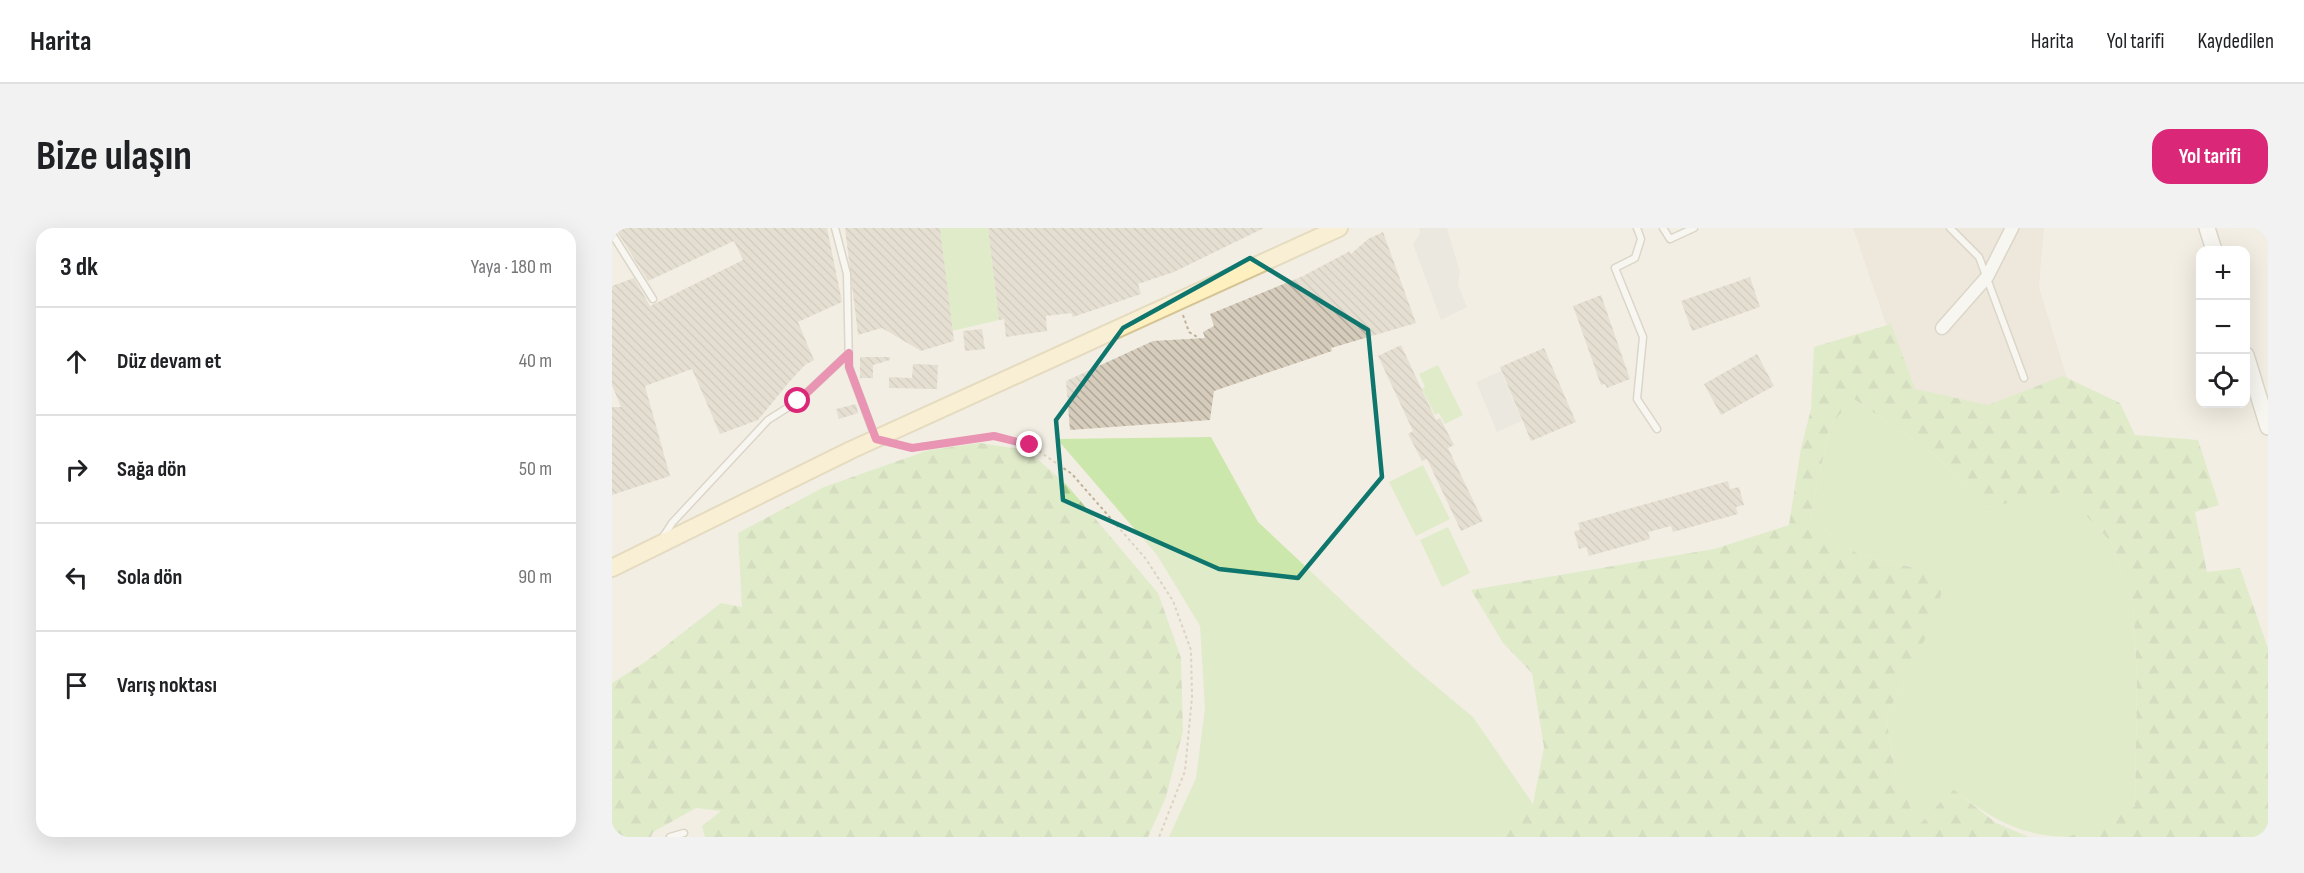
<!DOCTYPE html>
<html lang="tr">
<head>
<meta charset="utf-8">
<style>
	body { margin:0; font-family:"Sofia Sans Condensed",sans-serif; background:#f2f2f2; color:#202124 }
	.controls { position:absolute; right:18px; top:18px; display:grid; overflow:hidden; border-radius:12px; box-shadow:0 6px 24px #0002 }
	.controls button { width:54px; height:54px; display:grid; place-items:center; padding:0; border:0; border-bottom:2px solid #e0e0e0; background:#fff; color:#202124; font:30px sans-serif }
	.stop { position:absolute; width:18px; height:18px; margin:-14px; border:4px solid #db2777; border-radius:50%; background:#fff }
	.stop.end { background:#db2777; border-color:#fff; box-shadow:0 2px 6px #0008 }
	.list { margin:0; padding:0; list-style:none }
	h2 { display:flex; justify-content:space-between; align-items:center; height:78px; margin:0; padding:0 24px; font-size:26px }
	h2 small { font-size:20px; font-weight:400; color:#757577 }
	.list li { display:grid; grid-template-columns:39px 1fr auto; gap:18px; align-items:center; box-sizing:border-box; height:108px; padding:0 24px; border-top:2px solid #e0e0e0 }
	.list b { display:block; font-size:22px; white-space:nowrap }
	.list em { font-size:20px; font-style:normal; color:#757577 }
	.icon { flex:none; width:33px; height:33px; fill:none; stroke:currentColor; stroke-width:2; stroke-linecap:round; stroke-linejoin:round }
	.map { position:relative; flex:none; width:1656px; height:609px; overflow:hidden; border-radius:18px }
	header { display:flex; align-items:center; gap:36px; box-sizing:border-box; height:84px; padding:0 30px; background:#fff; border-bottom:2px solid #e0e0e0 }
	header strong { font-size:28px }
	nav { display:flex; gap:33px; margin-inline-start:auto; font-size:21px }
	.intro { display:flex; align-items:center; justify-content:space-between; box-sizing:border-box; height:144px; padding:0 36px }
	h1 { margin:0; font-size:42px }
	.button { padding:15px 27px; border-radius:18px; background:#db2777; color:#fff; font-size:21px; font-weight:700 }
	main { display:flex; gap:36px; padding:0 36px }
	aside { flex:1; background:#fff; border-radius:18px; box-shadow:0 6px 24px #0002 }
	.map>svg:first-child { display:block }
	.residential { fill:#e6e0d1 }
	.green { fill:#cbe7ab }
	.forest { fill:url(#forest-firs) }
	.parking { fill:#e2e0dc }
	.building { fill:url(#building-back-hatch) }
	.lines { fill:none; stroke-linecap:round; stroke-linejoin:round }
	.service-casing { stroke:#c0b8a9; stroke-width:9 }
	.minor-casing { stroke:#c0b8a9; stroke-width:15 }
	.tertiary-casing { stroke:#c0b8a9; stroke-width:18 }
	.secondary-casing { stroke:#d5c495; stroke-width:20 }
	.path { stroke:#bfb197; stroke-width:2; stroke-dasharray:3 3; stroke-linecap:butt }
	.service { stroke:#fff; stroke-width:6 }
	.minor { stroke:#fff; stroke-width:12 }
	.tertiary { stroke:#fff; stroke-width:15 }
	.secondary { stroke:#fff0c0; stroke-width:16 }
	.route { stroke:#db2777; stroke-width:8 }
	.marked { fill:none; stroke:#0f766e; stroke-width:4.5; stroke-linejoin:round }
</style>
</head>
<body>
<header>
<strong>Harita</strong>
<nav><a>Harita</a><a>Yol tarifi</a><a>Kaydedilen</a></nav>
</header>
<div class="intro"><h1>Bize ulaşın</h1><a class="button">Yol tarifi</a></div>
<main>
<aside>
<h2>3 dk<small>Yaya · 180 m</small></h2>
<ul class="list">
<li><svg class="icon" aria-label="ahead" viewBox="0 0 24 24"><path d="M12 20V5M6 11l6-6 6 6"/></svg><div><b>Düz devam et</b></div><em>40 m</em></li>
<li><svg class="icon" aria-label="right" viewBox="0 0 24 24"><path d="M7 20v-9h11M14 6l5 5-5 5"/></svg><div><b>Sağa dön</b></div><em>50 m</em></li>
<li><svg class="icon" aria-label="left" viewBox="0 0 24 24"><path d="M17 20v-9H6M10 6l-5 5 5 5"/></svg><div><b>Sola dön</b></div><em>90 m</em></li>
<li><svg class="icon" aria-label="arrive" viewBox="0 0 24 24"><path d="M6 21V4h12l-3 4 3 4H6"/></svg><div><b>Varış noktası</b></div></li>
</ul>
</aside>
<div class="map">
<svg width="1656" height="609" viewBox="0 0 1656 609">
	<defs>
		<pattern id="forest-firs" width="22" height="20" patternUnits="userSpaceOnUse" patternTransform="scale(1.5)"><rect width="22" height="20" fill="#cbe7ab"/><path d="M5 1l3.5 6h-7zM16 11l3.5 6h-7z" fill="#b0c794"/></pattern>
		<pattern id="building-back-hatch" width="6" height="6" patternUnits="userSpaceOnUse" patternTransform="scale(1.5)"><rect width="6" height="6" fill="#d6ccbc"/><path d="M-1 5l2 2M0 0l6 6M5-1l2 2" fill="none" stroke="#afa79a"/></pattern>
	</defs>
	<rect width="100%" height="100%" fill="#f2eee3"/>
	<path class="residential" d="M1241,0H1432L1427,59L1456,153L1377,183L1298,166Z"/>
	<path class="green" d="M328,0H376L387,92L340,103Z
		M826,137L851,187L833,196L827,185L823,187L810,161L813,159L807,146Z
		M1242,171L1327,230L1371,280L1452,263L1499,314L1521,375L1525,451L1523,578C1504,587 1476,605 1456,609C1409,609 1374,588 1341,561L1306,599L1283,543L1274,489L1294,449L1299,339L1246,326L1198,292L1218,197Z
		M599,209L646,294L801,439L861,489L921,576L891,609H557L584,550L593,480L588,398L545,327L445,211Z
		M811,237L838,291L804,308L777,254Z
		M836,299L858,345L830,359L808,312Z"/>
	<path class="forest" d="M1279,96L1303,161L1376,177L1451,148L1508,175L1523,207L1586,212L1607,277L1583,284L1595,344L1628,340L1656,420V609H1456L1523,578L1525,451L1521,375L1499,314L1452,264L1371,280L1327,230L1242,171L1218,197L1198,292L1246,326L1299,339L1332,356L1321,395L1274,489L1283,543L1306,598L1341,561L1384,595L1417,609H891L921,576L932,519L920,445L891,415L859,362L1102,321L1177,297L1189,220L1199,181L1202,119Z
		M368,215L415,222L454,256L546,365L569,430L571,503L554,569L536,609H93L90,598L109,583L84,580L41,604L39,609H0V455L33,434L109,375L130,379L126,305L212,259L317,222Z"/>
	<path class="parking" d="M807,0H835L848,44L846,57L855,79L829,92L801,16L808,5Z
		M889,143L910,193L885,204L864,154Z"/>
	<path class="building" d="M3,0H215L230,74L186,94L202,132L193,137L178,153L146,192L108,206L80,141L33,158L58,248L0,267V179H9L0,157V58L22,50L38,78L131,32L122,13L36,53Z
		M233,0H328L342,113L309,123L270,100L246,107Z
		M376,0H652L562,44L526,56L529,66L461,89L459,85L434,88L435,103L394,109L392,91L387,92Z
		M771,4L804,95L719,120L720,123L602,163L598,192L458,202L454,153L541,113L593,110L591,104L602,98L598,86L691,48L738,23L739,26L756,11Z
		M1138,49L1148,79L1080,103L1069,73Z
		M989,67L1018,151L995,160L993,156L989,157L961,78Z
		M370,101L373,121L353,123L351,103Z
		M789,117L824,192L828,190L842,217L836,220L871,293L849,303L815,231L810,233L796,206L801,203L766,128Z
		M932,120L964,194L919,213L888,139Z
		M1145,126L1162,158L1109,187L1092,156Z
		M248,129H278V132L261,137V150H248Z
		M301,136L326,137L325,161L277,160V149L300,150Z
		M244,176L246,185L227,191L224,181Z
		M1116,253L1118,261L1127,259L1132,277L1124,279L1126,286L1061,304L1059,298L1036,304L1038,311L977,328L974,319L967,321L962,303L968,302L966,295Z"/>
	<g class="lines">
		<g class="service-casing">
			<path id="service" d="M223,0L235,46L237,139L263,209
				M1025,0L1029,11L1023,30L1003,40L1031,109L1025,171L1045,201
				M1051,0L1058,11L1082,0
				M1338,0L1367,29L1412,150
				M0,6L41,71
				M51,309L60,295L156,192L186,173L237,125
				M58,609L72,605"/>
		</g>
		<g class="minor-casing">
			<path id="minor" d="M1330,100L1375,49L1400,0"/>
		</g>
		<g class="tertiary-casing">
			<path id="tertiary" d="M1595,0L1602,22
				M1634,127L1656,199"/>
		</g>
		<g class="secondary-casing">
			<path id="secondary" d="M0,340L239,222L727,0"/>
		</g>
		<path class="path" d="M571,87L577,104L587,110
			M287,217L300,220L382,208L418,217L460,246L534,331L561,373L579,422L580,469L573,543L547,609"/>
		<use href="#service" class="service"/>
		<use href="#minor" class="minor"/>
		<use href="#tertiary" class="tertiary"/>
		<use href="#secondary" class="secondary"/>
	</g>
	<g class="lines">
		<path class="route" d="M186,173L237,125V139L264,211L300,220L382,208L418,217"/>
	</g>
	<path d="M0 0H1656V609H0ZM638,30L756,102L770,249L686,350L607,341L451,272L444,192L511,100Z" fill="#f2eee3" fill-opacity=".55" fill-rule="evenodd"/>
	<path class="marked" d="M638,30L756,102L770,249L686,350L607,341L451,272L444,192L511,100Z"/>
</svg>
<div class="controls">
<button>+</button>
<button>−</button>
<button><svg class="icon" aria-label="locate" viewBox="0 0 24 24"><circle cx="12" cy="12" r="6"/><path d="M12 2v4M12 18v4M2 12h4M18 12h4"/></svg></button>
</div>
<div class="stop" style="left:186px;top:173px"></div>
<div class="stop end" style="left:418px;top:217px"></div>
</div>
</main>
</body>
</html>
